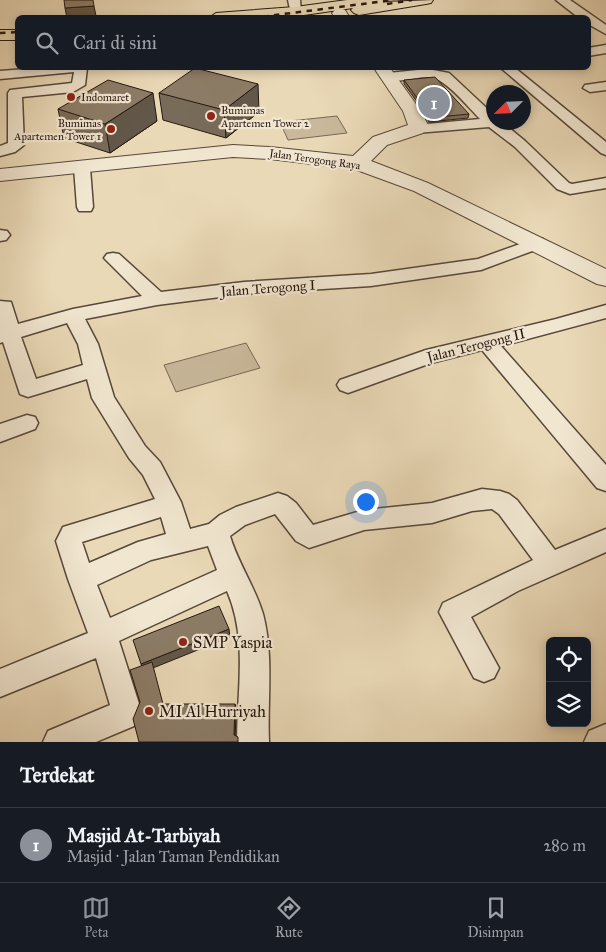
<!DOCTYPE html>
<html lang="id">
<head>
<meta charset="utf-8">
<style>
	body { margin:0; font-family:"IM FELL Great Primer",serif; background:#242831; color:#f1f3f6 }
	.controls { position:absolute; right:15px; bottom:15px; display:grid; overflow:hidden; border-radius:8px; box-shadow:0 2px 8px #0003 }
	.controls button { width:45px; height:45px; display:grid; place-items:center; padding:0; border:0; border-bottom:1px solid #363941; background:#171b24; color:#f1f3f6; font:25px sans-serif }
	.compass { position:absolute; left:486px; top:85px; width:45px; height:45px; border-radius:50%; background:#171b24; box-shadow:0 2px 8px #0003; rotate:246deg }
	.you { position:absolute; left:365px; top:501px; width:18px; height:18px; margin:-12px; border:4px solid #fff; border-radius:50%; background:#1a73e8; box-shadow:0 0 0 8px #1a73e833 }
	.badge { display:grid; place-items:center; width:32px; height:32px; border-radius:50%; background:#8c9099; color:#fff; font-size:16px; font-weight:700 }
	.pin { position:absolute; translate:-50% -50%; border:2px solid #fff; box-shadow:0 1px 5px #0006 }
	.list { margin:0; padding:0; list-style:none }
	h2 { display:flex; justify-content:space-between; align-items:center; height:65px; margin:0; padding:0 20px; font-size:21px }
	h2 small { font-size:16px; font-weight:400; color:#9ea1a6 }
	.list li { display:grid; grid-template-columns:32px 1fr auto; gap:15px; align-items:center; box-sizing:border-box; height:75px; padding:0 20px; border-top:1px solid #363941 }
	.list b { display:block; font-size:19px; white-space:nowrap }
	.list p { margin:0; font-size:16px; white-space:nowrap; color:#9ea1a6 }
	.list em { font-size:16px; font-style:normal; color:#9ea1a6 }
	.icon { flex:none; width:28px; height:28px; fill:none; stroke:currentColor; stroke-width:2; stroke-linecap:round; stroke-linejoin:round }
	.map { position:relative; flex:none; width:606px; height:742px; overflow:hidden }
	.search { position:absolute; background:#171b24; box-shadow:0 2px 8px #0003; left:15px; right:15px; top:15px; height:55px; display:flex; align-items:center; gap:12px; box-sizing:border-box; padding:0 18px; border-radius:8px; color:#9ea1a6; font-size:19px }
	.sheet { height:140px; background:#171b24 }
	nav { display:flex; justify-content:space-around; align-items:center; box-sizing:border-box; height:70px; border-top:1px solid #363941; background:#171b24; font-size:14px; color:#9ea1a6 }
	nav a { display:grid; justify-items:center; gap:2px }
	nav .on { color:#8c9099 }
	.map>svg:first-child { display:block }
	.green { fill:#c9b89b; stroke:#786856 }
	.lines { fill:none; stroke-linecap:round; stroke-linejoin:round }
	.minor-casing { stroke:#57483a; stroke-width:3 }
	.tertiary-casing { stroke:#57483a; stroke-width:2 }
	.primary-casing { stroke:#261710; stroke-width:2 }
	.minor { fill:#f1e6d0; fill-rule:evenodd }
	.tertiary { fill:#f1e6d0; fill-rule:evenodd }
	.primary { fill:#ead9b7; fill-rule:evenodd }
	.rail { stroke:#261710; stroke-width:2.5; stroke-dasharray:5.5 5.5; stroke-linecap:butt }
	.wall { fill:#786b59; stroke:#261710 }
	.shaded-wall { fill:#625748; stroke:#261710 }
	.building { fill:#8c7c67; stroke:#261710 }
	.poi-dot { fill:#8f2418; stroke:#f1e6d0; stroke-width:2 }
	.labels { text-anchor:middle; stroke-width:4.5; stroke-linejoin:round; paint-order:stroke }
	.far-poi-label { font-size:11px; fill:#261710; stroke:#f1e6d0; text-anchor:start }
	.far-street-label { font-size:11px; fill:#261710; stroke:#f1e6d0 }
	.street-label { font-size:14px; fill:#261710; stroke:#f1e6d0 }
	.near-poi-label { font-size:16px; fill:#261710; stroke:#f1e6d0; text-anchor:start }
</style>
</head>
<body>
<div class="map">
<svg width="606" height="742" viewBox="0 0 606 742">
	<rect width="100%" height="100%" fill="#ead9b7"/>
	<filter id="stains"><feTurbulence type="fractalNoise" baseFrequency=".004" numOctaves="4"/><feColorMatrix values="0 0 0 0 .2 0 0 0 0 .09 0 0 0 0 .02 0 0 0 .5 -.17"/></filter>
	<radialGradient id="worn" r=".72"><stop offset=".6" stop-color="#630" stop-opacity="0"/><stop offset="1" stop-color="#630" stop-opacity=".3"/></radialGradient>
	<path class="green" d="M337,116L347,133L288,140L280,122Z
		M246,343L260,368L176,392L164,365Z"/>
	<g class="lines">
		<g class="minor-casing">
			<path id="minor" d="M288,0H300L301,12L299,14H291Z
				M556,0H570L606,25V34L588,24V18H579Z
				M606,45V53L588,56V48Z
				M39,68H87L85,85L73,92L22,97L24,145L15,152L0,156V146L8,143V93L10,90L72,83L74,72L0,79V71Z
				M501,68H515L606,142V155L601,153Z
				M428,69L449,73L494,115V122H502L525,141L569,183L572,184L606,178V188L570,194L557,189L515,147L489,127L416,133L411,132L409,129L411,126L416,125L480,119C468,107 446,79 430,77C418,76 388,86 381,77L388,73Z
				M606,82V90L590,92L583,88L585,85Z
				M82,163L88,165L90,168L93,207L91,211H79L77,207L74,168L76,165Z
				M0,230L7,231L10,235L6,240L0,241Z
				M537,238L543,239L546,243L543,247L481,270L371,286L244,294L157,305L85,319L98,344L114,397L145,446L160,462L181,502L190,529L209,524L220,515L236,507L278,493L287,496L296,503L313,525L364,510L432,503L482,489L500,491L509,494L517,500L555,550L606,529V552L518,591L471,617L499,668L494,678L484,682L474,678L439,612L443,603L533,560L499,514L492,509L472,511L432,523L364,530L309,548L296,541L275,514L245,525L230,536C238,563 255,587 263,614C274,656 267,700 269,742H237C237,691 248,639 227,591L119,641L141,710L134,726L96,742H43L48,731L110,705L96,658L0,697V669L88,633L68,579L56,541L63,527L155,499L143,475L129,458L92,398L87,379L28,397L20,394L3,342L0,343V301L11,302L18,324L73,309L142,296L104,258L107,254L113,253L119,254L161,292L244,282L371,274L478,259ZM67,323L78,344L83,365L36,379L21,337ZM161,517L166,534L138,542L89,563L82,542ZM208,546L217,570L110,618L97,585L151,560Z
				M606,305V318L501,346L606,465V491L597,488L482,350L431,363L348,393L340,390L337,385L340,380L426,350L556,319Z
				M27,415L35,417L38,423L35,429L0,442V424Z
				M606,724V742H584L589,731Z"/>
		</g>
		<g class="tertiary-casing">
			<path id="tertiary" d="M340,8L345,10L350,18H335L332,13L335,10Z
				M374,68H390L421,111L428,125L423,133L387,145L371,161L428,183L606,269V286L597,284L414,191L354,169L270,159L233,157L0,181V169L233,145L270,147L353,156L373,137L408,125L403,111Z"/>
		</g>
		<g class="primary-casing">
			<path id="primary" d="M347,0H385L384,2L433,0L431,3L426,4L359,15L354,13L351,10L353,8L283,18H209L216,13L295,7Z
				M0,30H18V40H0Z"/>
		</g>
		<use href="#minor" class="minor"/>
		<use href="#tertiary" class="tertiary"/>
		<use href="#primary" class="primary"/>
		<path class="rail" d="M387,4L412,0
			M252,18L394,0
			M0,33L18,32"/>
	</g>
	<path class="wall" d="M404,80L469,114L468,118L429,122L423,110L404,84Z
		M159,93L259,112L226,138L163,120Z
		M58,109L157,121L110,153L64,138Z"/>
	<path class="shaded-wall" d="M94,6L96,16L67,18L65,8Z
		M258,84L259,112L226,138L224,110Z
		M153,93L157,121L110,153L105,124Z
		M229,629L230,637L143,672L141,664Z
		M235,704L236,712L235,742L234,735Z"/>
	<path class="building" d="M64,0H93L94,6L65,8Z
		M195,68L258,84L224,110L159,93Z
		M435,77L469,114L429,118L423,106L404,80Z
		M108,80L153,93L105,124L58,109Z
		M219,606L229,629L141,664L133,640Z
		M152,662L163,704H235L234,735L238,737V742H139L133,719L140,702L130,670Z"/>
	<g class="poi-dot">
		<circle cx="71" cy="97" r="5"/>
		<circle cx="211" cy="116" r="5"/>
		<circle cx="111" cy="129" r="5"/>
		<circle cx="183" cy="642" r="5"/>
		<circle cx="149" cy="711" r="5"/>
	</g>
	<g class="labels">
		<g class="far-poi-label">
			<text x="81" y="101">Indomaret</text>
			<text x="221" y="114">Bumimas<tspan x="221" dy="13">Apartemen Tower 2</tspan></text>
			<text x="101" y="127" text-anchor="end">Bumimas<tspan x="101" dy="13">Apartemen Tower 1</tspan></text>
		</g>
		<g class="far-street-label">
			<text transform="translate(315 159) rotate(8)" y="4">Jalan Terogong Raya</text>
		</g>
		<g class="street-label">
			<text transform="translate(268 288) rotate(-4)" y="5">Jalan Terogong I</text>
			<text transform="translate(476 345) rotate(-14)" y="5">Jalan Terogong II</text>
		</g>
		<g class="near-poi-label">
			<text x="193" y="648">SMP Yaspia</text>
			<text x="159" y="717">MI Al Hurriyah</text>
		</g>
	</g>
	<rect width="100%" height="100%" filter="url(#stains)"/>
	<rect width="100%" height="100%" fill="url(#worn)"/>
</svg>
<div class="controls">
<button><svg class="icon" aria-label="locate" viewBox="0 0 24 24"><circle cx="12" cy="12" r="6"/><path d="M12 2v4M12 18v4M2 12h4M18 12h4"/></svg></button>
<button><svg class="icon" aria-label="layers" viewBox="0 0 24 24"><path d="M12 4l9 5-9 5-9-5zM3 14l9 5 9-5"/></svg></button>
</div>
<svg class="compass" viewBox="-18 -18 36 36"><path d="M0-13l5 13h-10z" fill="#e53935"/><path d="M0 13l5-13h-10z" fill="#9ea1a6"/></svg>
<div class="you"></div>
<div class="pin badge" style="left:434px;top:103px">1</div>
<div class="search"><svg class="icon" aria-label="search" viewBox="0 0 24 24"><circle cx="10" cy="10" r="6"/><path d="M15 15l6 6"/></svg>Cari di sini</div>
</div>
<section class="sheet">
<h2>Terdekat<small></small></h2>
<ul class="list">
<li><span class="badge">1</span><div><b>Masjid At-Tarbiyah</b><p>Masjid · Jalan Taman Pendidikan</p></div><em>280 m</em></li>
</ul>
</section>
<nav>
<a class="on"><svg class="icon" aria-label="map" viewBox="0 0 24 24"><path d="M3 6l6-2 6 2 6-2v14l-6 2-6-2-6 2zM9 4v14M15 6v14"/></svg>Peta</a>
<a><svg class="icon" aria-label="directions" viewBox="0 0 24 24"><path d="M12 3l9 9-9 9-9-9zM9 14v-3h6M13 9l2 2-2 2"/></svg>Rute</a>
<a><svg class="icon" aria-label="saved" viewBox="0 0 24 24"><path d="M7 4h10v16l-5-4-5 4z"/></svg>Disimpan</a>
</nav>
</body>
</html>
